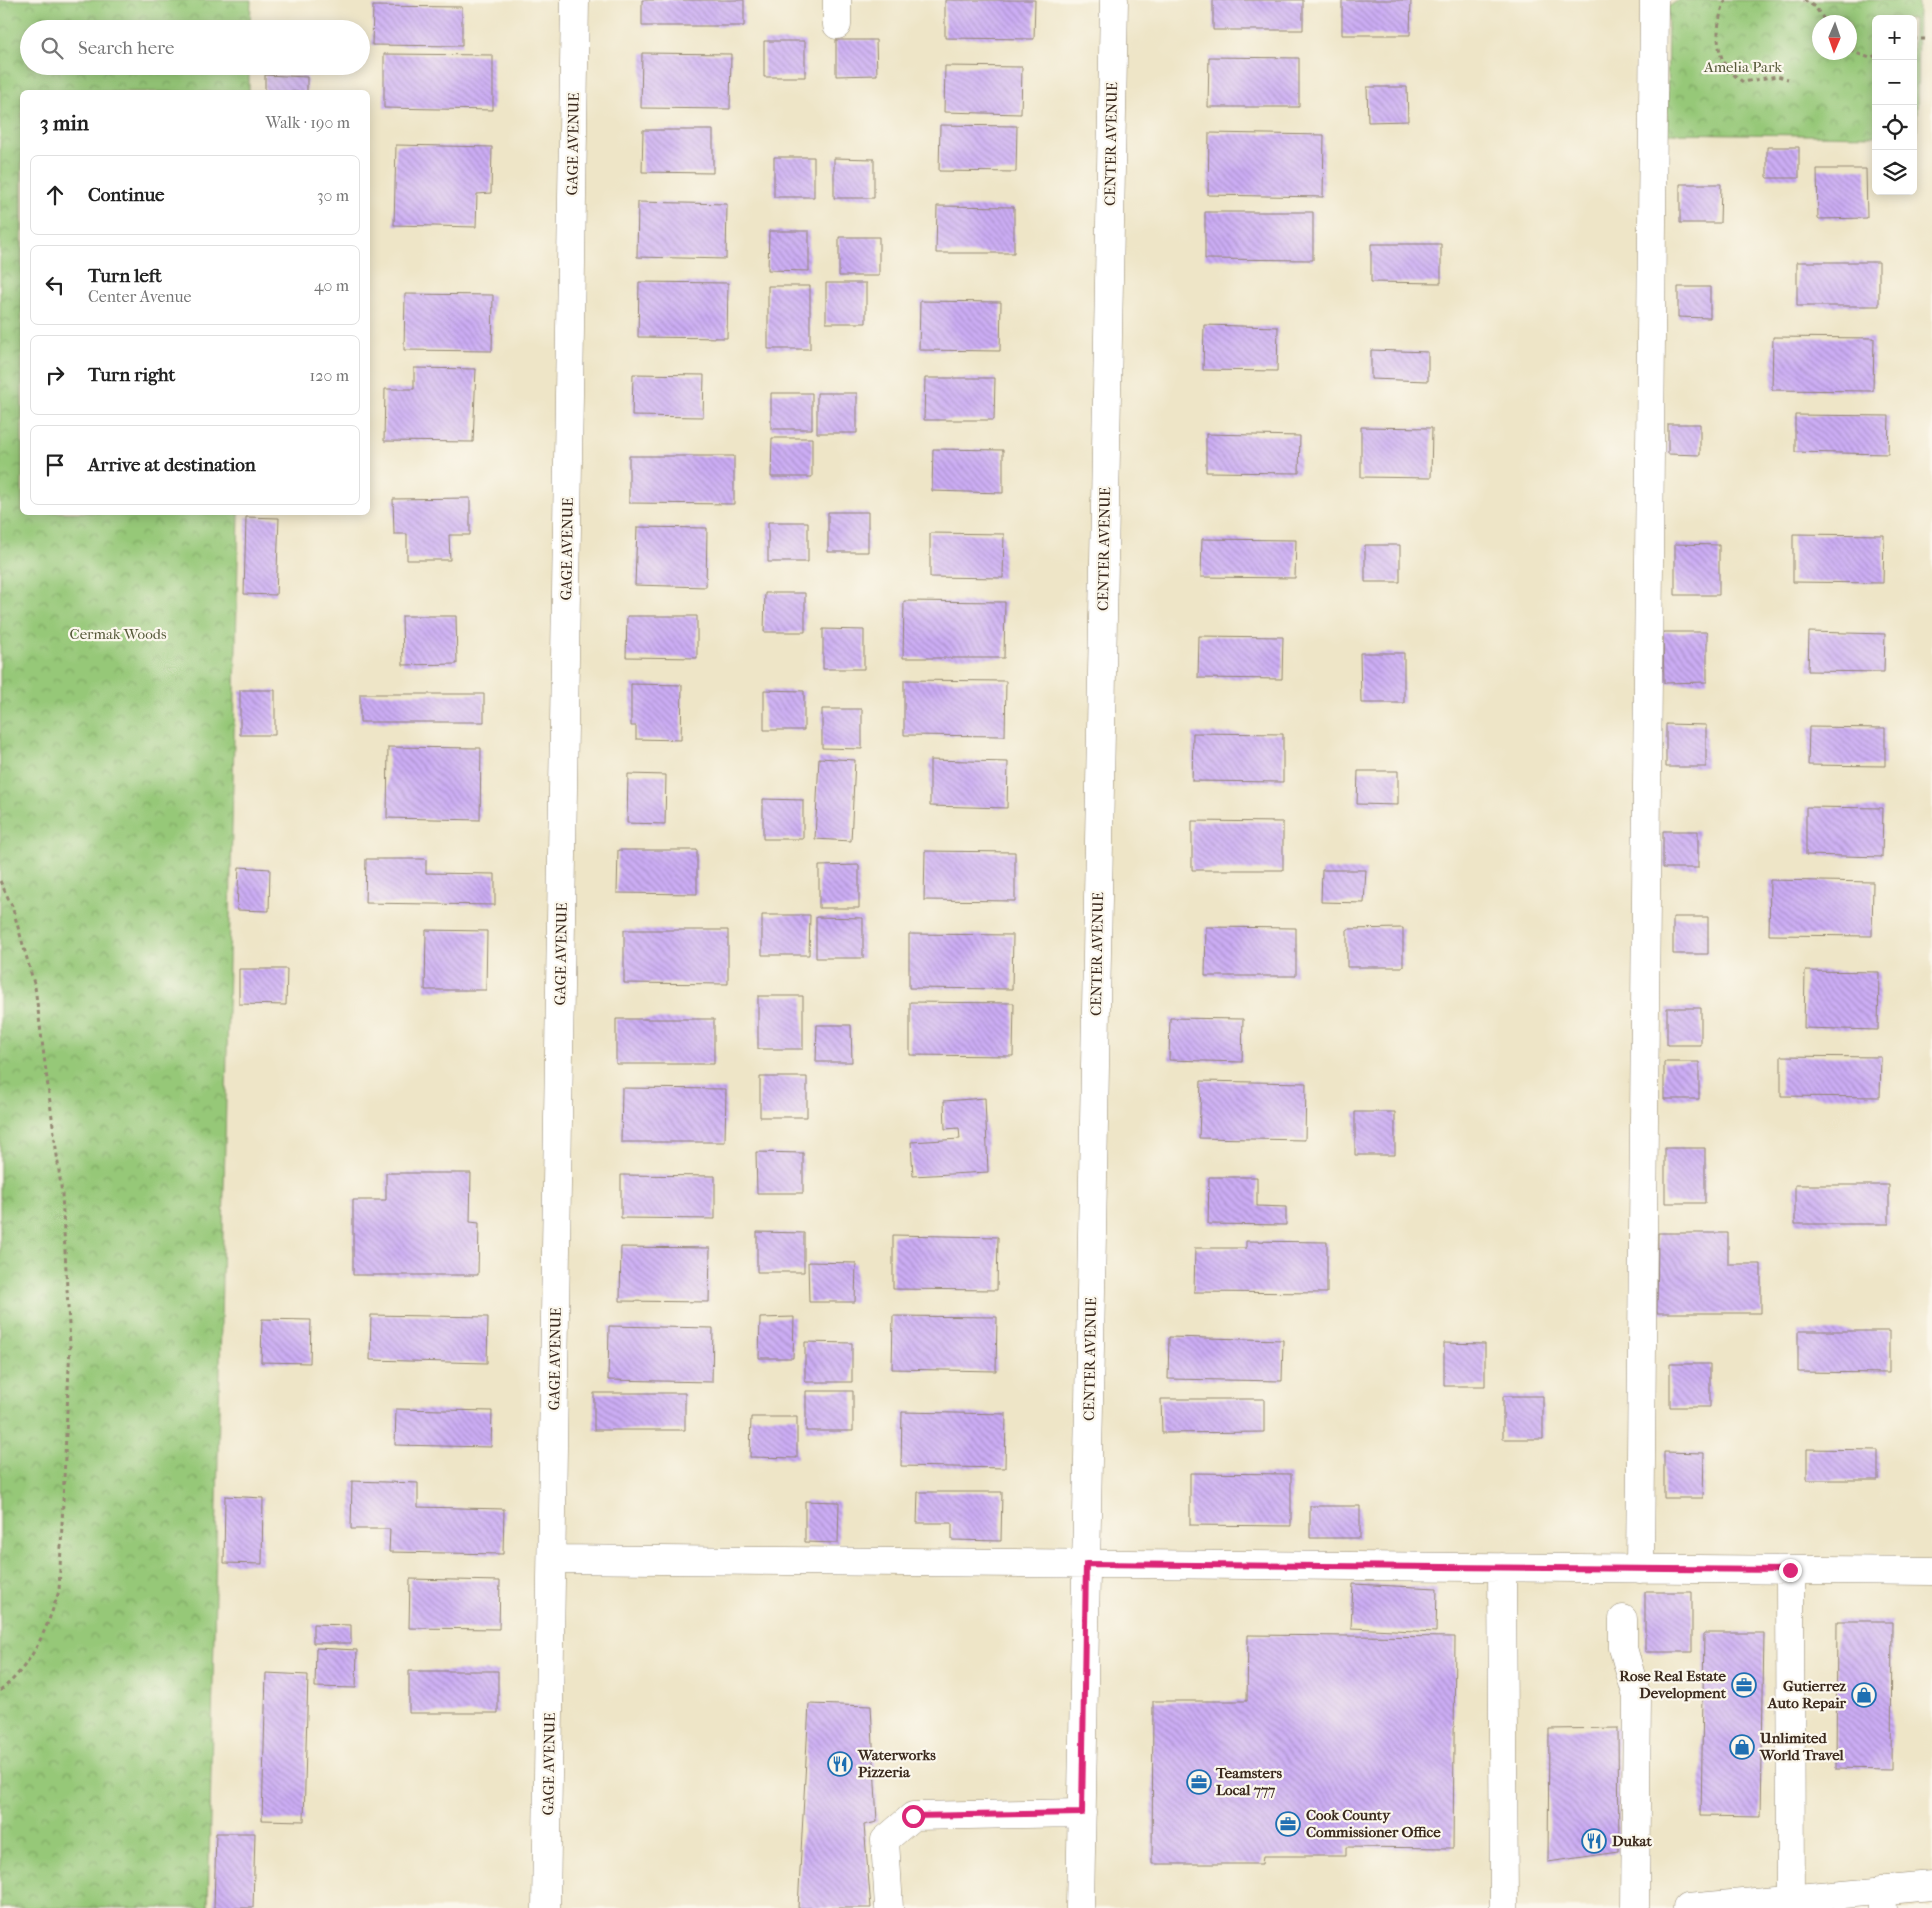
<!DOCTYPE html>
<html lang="en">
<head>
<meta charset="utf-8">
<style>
	body { margin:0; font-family:"IM FELL French Canon",serif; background:#f2f2f2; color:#222 }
	.controls { position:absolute; right:15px; top:15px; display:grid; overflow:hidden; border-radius:8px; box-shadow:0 2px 12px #0003 }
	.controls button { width:45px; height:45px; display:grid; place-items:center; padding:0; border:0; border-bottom:1px solid #e0e0e0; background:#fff; color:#222; font:25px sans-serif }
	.compass { position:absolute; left:1812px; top:15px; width:45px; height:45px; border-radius:50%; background:#fff; box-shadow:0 2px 12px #0003; rotate:182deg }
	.stop { position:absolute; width:15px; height:15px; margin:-11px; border:4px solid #db2777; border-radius:50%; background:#fff }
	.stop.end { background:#db2777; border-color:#fff; box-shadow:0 1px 5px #0008 }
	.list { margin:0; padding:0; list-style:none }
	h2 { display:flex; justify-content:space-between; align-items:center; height:65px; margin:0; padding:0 20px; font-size:21px }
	h2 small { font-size:16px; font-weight:400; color:#767676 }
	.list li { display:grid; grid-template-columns:32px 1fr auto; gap:15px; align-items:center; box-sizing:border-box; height:80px; margin:0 10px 10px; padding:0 10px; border:1px solid #e0e0e0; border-radius:8px }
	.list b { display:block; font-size:19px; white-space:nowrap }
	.list p { margin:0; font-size:16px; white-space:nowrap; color:#767676 }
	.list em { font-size:16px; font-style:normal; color:#767676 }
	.icon { flex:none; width:28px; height:28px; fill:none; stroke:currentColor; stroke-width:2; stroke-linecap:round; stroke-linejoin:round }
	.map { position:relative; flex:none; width:1932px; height:1908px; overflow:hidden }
	.search { position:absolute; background:#fff; box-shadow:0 2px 12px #0003; left:20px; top:20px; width:350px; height:55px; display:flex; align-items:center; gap:12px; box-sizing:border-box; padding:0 18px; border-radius:28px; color:#767676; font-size:19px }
	.panel { position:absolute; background:#fff; box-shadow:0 2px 12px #0003; left:20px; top:90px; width:350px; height:425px; border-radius:8px }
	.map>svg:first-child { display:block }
	.park { fill:url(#park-crowns); stroke:#68794b; fill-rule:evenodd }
	.building { fill:url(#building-back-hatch) }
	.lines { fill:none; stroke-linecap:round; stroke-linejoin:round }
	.minor-casing { stroke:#948872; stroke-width:29 }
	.major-casing { stroke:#948872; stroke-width:29 }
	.path { stroke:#948872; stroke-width:3; stroke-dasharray:4 4; stroke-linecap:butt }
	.minor { stroke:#fff; stroke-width:28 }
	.major { stroke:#fff; stroke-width:28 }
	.route { stroke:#db2777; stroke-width:6 }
	.labels { text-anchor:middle; stroke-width:4.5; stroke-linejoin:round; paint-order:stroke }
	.park-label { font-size:15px; fill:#565939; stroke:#fbf7ec }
	.street-label { font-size:15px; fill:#3b2a1e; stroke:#fbf7ec }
	.poi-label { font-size:15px; font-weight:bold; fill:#3b2a1e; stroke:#fbf7ec; text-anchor:start }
</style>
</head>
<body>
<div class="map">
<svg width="1932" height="1908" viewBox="0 0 1932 1908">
	<defs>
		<pattern id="park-crowns" width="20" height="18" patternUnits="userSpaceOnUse" patternTransform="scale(1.25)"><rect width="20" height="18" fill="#96c878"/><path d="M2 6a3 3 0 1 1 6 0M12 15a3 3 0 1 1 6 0" fill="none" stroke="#7ca362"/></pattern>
		<pattern id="building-back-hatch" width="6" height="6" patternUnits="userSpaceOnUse" patternTransform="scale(1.25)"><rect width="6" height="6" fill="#ccadf5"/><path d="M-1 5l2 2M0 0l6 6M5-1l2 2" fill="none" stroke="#a78dc6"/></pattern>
	</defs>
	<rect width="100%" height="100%" fill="#fbf7ec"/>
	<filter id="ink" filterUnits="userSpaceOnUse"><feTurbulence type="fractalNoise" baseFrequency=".02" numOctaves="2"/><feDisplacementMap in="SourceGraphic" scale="10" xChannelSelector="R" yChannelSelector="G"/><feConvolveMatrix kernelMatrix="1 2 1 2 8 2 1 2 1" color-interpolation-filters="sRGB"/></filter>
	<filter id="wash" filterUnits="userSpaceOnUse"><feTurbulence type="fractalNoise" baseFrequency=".0096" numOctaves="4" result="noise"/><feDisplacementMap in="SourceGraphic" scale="20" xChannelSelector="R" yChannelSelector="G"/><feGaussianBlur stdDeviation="1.12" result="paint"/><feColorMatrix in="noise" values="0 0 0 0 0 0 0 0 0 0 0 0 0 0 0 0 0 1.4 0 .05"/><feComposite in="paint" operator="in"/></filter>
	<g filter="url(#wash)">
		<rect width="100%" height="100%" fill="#eee5c7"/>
		<path class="park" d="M0,0H251L250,29H29V66H249V92H22V512L239,513L208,1908H0Z
			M1679,0H1918L1917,136H1913V19H1876V136L1667,133L1668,7ZM1850,22V52H1820V22Z"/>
		<g id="blocks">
			<path class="building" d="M642,0H744V26H642Z
				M945,0H1035L1034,39L945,38Z
				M1213,0H1303V30H1213Z
				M1342,0H1411L1410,35H1342Z
				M373,6L462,7V46L372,45Z
				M836,40H876L877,75L836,76Z
				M764,41H805V77H764Z
				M642,53L731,54L730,109L641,108Z
				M384,54L493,55V110L384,108Z
				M1209,57L1299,58V107H1208Z
				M945,66L1022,67L1021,114L944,112Z
				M265,75L307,77V92H265Z
				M1367,87H1407L1408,121L1368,122Z
				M940,125L1017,126L1016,172L939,171Z
				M643,130H713V173L642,172Z
				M1209,133L1324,135L1323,197L1208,195Z
				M396,145L492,147L491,193L477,194L476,227L394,225Z
				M1767,147H1799V178H1767Z
				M774,157H814V197H774Z
				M834,158L874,159V198H834Z
				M1817,169H1866L1867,218L1818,219Z
				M1680,184H1721L1720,223H1680Z
				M638,202L727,204L726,259L637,257Z
				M937,206L1014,207V253H936Z
				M1205,212H1313V260L1205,259Z
				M769,231H809V271L768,270Z
				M839,237H879V276H839Z
				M1371,244H1441V283L1371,282Z
				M1797,262H1879V306H1797Z
				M639,282L728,283L727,338L638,337Z
				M826,283H866V323H826Z
				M768,286H810V349H768Z
				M1678,287H1710V318L1678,317Z
				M405,294L493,295L492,351L404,350Z
				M920,301L1001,302L1000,351L919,350Z
				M1204,325L1278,327L1277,371L1203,370Z
				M1773,337L1874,338L1873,391L1772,390Z
				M1371,350L1428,352V381L1371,379Z
				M414,368L476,369L473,442L384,441L385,389H414Z
				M633,374L704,375L703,417L632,416Z
				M925,378H995L994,420H924Z
				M771,393H812V429H771Z
				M817,393H857V433H817Z
				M1795,415L1889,416L1888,454L1795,452Z
				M1668,424H1700V455L1668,454Z
				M1361,427L1432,428L1431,478L1361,477Z
				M1206,434L1300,436L1299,473L1206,472Z
				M772,438H812V477H771Z
				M933,449L1003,450V493L932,491Z
				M629,456H734V504L629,503Z
				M470,498V535H449L450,560H407V534H394L393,499Z
				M828,512H868V552H828Z
				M246,517L279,518L276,595L244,594Z
				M768,522H808V562H768Z
				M637,527L707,528L706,587L635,585Z
				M930,533L1004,534L1003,578L930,577Z
				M1793,534L1884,535L1883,583L1793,582Z
				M1202,539L1296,540L1295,578L1201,577Z
				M1675,544L1719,545V595H1675Z
				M1365,545H1400V582H1365Z
				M765,593H805V632H764Z
				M904,601L1005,602L1004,658H903Z
				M402,616H456L457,664L403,665Z
				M627,616H697V658L626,657Z
				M823,629L864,630V669H823Z
				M1663,632H1707V682L1664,683Z
				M1809,632L1885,634L1884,672L1808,671Z
				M1199,636L1283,637L1282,679L1198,678Z
				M1360,653H1404V703H1361Z
				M904,680L1006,681L1005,736L904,735Z
				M631,684L682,685L681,740L636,739V726H631Z
				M240,690H275V735H240Z
				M764,690L804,691V730H764Z
				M360,694H484V722H360Z
				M822,709H862V749L822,748Z
				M1666,724L1706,725V767H1666Z
				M1809,727L1885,728V766L1808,765Z
				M1193,733L1283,734V782L1192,781Z
				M388,747L481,748L480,820L387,818Z
				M819,758L855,760L851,841L815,839Z
				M930,760L1008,762L1007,808L930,806Z
				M1358,771H1398V805L1357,804Z
				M628,774L666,775L665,824L627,823Z
				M763,799L803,800V839H763Z
				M1806,807L1883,808L1882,857L1806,855Z
				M1192,821L1283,822V870H1192Z
				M1663,831H1698V868H1663Z
				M618,850H697V894L617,893Z
				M925,851L1015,852V901L924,900Z
				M366,859H426V873L495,874V905L365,903Z
				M859,865V908H819V866Z
				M239,867L270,869L269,911L237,910Z
				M1322,870H1366L1364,903L1321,902Z
				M1770,880L1873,882L1872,936L1769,935Z
				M762,915H810L809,955H762Z
				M816,917L863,918V958H816Z
				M1673,917H1708V954H1673Z
				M1206,927L1296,928V976H1205Z
				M1403,928V967H1347V929Z
				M426,930L487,931L486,990H425Z
				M624,930H728V984L624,983Z
				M909,934L1013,935L1012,989L909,988Z
				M239,969H287L286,1005L239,1004Z
				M1805,971L1879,972L1878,1030L1804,1028Z
				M758,996H803V1049H758Z
				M910,1002L1014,1003L1013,1056L910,1055Z
				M1667,1008H1701V1045H1667Z
				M1170,1018L1243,1019L1242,1062L1169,1060Z
				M616,1019H714V1064H616Z
				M817,1025H851L852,1062H816Z
				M1781,1056L1881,1057L1880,1097L1781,1096Z
				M1664,1062H1699V1099H1664Z
				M760,1077H807V1117H760Z
				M1201,1081L1306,1083L1305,1140L1199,1138Z
				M622,1088L726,1089L725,1142H621Z
				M985,1098L988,1172L913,1176L911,1142L960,1139L959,1128L945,1129L944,1101Z
				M1355,1112H1395V1155H1355Z
				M1665,1148H1705V1203H1665Z
				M756,1152L803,1153V1193H757Z
				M386,1173H471L470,1222L479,1223L478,1275H353V1200H386Z
				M621,1175L715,1176V1219L621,1218Z
				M1209,1177H1257V1206L1286,1207V1225L1208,1224Z
				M1795,1185H1889V1224H1795Z
				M757,1232L804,1233V1272H757Z
				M1658,1233H1728V1264H1761V1313H1657Z
				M893,1235L998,1237L997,1290L893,1289Z
				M1246,1241L1327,1242V1293L1194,1292L1195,1248H1246Z
				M621,1247L710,1248L709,1302L620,1301Z
				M808,1262L856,1263L855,1302H809Z
				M371,1315L488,1317L487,1363L370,1360Z
				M893,1316L997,1317L996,1371L892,1369Z
				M794,1317L793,1358H759L760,1318Z
				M262,1319L311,1320L310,1363L261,1362Z
				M609,1326L713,1328L712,1382L608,1380Z
				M1798,1331H1889V1373L1798,1372Z
				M1169,1337L1283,1340L1282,1381L1168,1379Z
				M805,1342L852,1343V1382H805Z
				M1444,1343L1485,1344V1386H1444Z
				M1670,1364H1710V1407H1670Z
				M806,1391H853V1431H806Z
				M594,1393H685V1430H594Z
				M1503,1396H1543V1439H1503Z
				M1161,1399H1264V1432L1162,1433Z
				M396,1409L492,1411L491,1447L395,1445Z
				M902,1412L1006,1414L1005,1468L901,1466Z
				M751,1417H797V1458L750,1457Z
				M1807,1449L1878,1450V1480H1807Z
				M1664,1452L1704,1453L1703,1498H1664Z
				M1190,1473L1291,1474V1526L1190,1525Z
				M352,1481L418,1483V1507L504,1509L503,1554L389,1552L390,1529H351Z
				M918,1492H1002L1001,1541L952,1540V1523H917Z
				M225,1496L263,1498L262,1564L224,1563Z
				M805,1501L839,1502L838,1543L805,1542Z
				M1310,1506H1360V1538H1310Z
				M410,1579L500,1581L499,1629L409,1628Z
				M1353,1584L1437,1588L1436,1632L1351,1628Z
				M1645,1592H1692V1652H1645Z
				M1837,1621H1892L1891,1769L1836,1768Z
				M313,1624L351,1625V1643H313Z
				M1704,1633H1764L1761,1817L1701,1816Z
				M1248,1635L1455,1637L1453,1848L1346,1847V1856H1263L1262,1864H1152L1153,1701H1247Z
				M316,1648L357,1650L356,1688L315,1687Z
				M409,1671H498V1713H409Z
				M266,1673L308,1675L304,1821L262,1820Z
				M809,1704L871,1706L877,1822L864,1825L871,1908H798Z
				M1618,1728L1619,1852L1548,1862L1549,1729Z
				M216,1833H255L253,1908H214Z"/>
		</g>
	</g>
	<g filter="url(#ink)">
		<use href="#blocks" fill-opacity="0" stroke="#948872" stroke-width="1"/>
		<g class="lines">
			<g class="minor-casing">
				<path id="minor" d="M837,25V0
					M552,1559L1932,1571
					M1502,1567L1504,1908
					M1640,1569L1654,0
					M1790,1570L1791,1908
					M1623,1619V1648L1637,1697L1635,1908
					M1881,1890L1882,1908
					M546,1908L575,0
					M889,1908L885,1840L913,1816L1082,1813
					M1080,1908L1114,0"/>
			</g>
			<g class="major-casing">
				<path id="major" d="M1687,1908L1932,1886"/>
			</g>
			<path class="path" d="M1726,0C1716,19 1714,51 1728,69C1732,74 1738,78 1743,82L1777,76L1788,79
				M1804,0L1815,7L1826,22
				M1913,39H1925
				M1850,51L1870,58L1876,55
				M0,881L12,906L35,987L62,1194L70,1345L59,1591C46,1631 33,1664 0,1691"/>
			<use href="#minor" class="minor"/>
			<use href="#major" class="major"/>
		</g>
	</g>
	<g class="lines" filter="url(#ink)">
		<path class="route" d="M913,1816L1082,1813L1086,1564L1790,1570"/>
	</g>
	<defs>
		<g id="office-ring" transform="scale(1.25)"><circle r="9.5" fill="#fbf7ec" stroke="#1f6fb2" stroke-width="1.5"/><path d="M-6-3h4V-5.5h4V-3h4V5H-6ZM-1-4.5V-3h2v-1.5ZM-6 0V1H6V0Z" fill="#1f6fb2"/></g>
		<g id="shop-ring" transform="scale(1.25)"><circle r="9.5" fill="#fbf7ec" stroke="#1f6fb2" stroke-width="1.5"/><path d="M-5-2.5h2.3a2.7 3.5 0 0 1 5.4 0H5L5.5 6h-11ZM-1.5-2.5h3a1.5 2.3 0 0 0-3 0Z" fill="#1f6fb2"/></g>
		<g id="restaurant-ring" transform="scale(1.25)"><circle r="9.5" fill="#fbf7ec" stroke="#1f6fb2" stroke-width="1.5"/><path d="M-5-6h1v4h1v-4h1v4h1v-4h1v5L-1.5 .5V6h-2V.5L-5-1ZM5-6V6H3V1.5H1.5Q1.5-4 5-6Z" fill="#1f6fb2"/></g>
	</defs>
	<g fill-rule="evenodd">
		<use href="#office-ring" x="1744" y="1685"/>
		<use href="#shop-ring" x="1864" y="1695"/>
		<use href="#shop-ring" x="1742" y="1747"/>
		<use href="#restaurant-ring" x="840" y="1764"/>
		<use href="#office-ring" x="1199" y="1782"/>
		<use href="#office-ring" x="1288" y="1824"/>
		<use href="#restaurant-ring" x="1594" y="1841"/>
	</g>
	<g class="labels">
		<g class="park-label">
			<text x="1743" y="72">Amelia Park</text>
			<text x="118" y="639">Cermak Woods</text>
		</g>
		<g class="street-label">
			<text transform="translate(573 144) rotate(-89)" y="5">GAGE AVENUE</text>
			<text transform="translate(1111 144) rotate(-89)" y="5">CENTER AVENUE</text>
			<text transform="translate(567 549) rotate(-89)" y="5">GAGE AVENUE</text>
			<text transform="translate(1104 549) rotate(-89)" y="5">CENTER AVENUE</text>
			<text transform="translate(561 954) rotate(-89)" y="5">GAGE AVENUE</text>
			<text transform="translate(1097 954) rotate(-89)" y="5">CENTER AVENUE</text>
			<text transform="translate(555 1359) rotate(-89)" y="5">GAGE AVENUE</text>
			<text transform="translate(1090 1359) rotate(-89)" y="5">CENTER AVENUE</text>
			<text transform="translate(549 1764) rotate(-89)" y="5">GAGE AVENUE</text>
		</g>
		<g class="poi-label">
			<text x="1726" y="1681" text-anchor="end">Rose Real Estate<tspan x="1726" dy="17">Development</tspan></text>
			<text x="1846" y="1691" text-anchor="end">Gutierrez<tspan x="1846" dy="17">Auto Repair</tspan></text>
			<text x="1760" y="1743">Unlimited<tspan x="1760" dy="17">World Travel</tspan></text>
			<text x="858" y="1760">Waterworks<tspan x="858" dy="17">Pizzeria</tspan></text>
			<text x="1216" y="1778">Teamsters<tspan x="1216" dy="17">Local 777</tspan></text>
			<text x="1306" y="1820">Cook County<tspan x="1306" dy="17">Commissioner Office</tspan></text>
			<text x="1612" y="1846">Dukat</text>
		</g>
	</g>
</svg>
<div class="controls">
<button>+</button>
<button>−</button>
<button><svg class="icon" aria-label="locate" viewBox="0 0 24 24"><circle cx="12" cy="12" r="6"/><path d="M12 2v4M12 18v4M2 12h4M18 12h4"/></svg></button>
<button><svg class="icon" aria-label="layers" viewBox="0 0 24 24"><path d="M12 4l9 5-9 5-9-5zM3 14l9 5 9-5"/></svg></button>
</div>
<svg class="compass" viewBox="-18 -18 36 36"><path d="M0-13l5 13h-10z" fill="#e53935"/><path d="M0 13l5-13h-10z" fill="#767676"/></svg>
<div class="stop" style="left:913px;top:1816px"></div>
<div class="stop end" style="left:1790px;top:1570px"></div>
<div class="search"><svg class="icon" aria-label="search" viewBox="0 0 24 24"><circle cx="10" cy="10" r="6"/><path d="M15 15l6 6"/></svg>Search here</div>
<section class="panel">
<h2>3 min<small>Walk · 190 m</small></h2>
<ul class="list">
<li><svg class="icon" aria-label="ahead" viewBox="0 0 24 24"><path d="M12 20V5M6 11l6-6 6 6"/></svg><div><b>Continue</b></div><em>30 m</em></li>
<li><svg class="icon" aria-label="left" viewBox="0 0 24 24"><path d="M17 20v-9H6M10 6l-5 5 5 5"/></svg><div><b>Turn left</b><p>Center Avenue</p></div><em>40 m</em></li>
<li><svg class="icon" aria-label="right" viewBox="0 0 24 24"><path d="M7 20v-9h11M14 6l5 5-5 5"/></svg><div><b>Turn right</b></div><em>120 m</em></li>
<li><svg class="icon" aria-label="arrive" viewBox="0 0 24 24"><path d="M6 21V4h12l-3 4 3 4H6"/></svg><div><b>Arrive at destination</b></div></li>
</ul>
</section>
</div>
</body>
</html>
